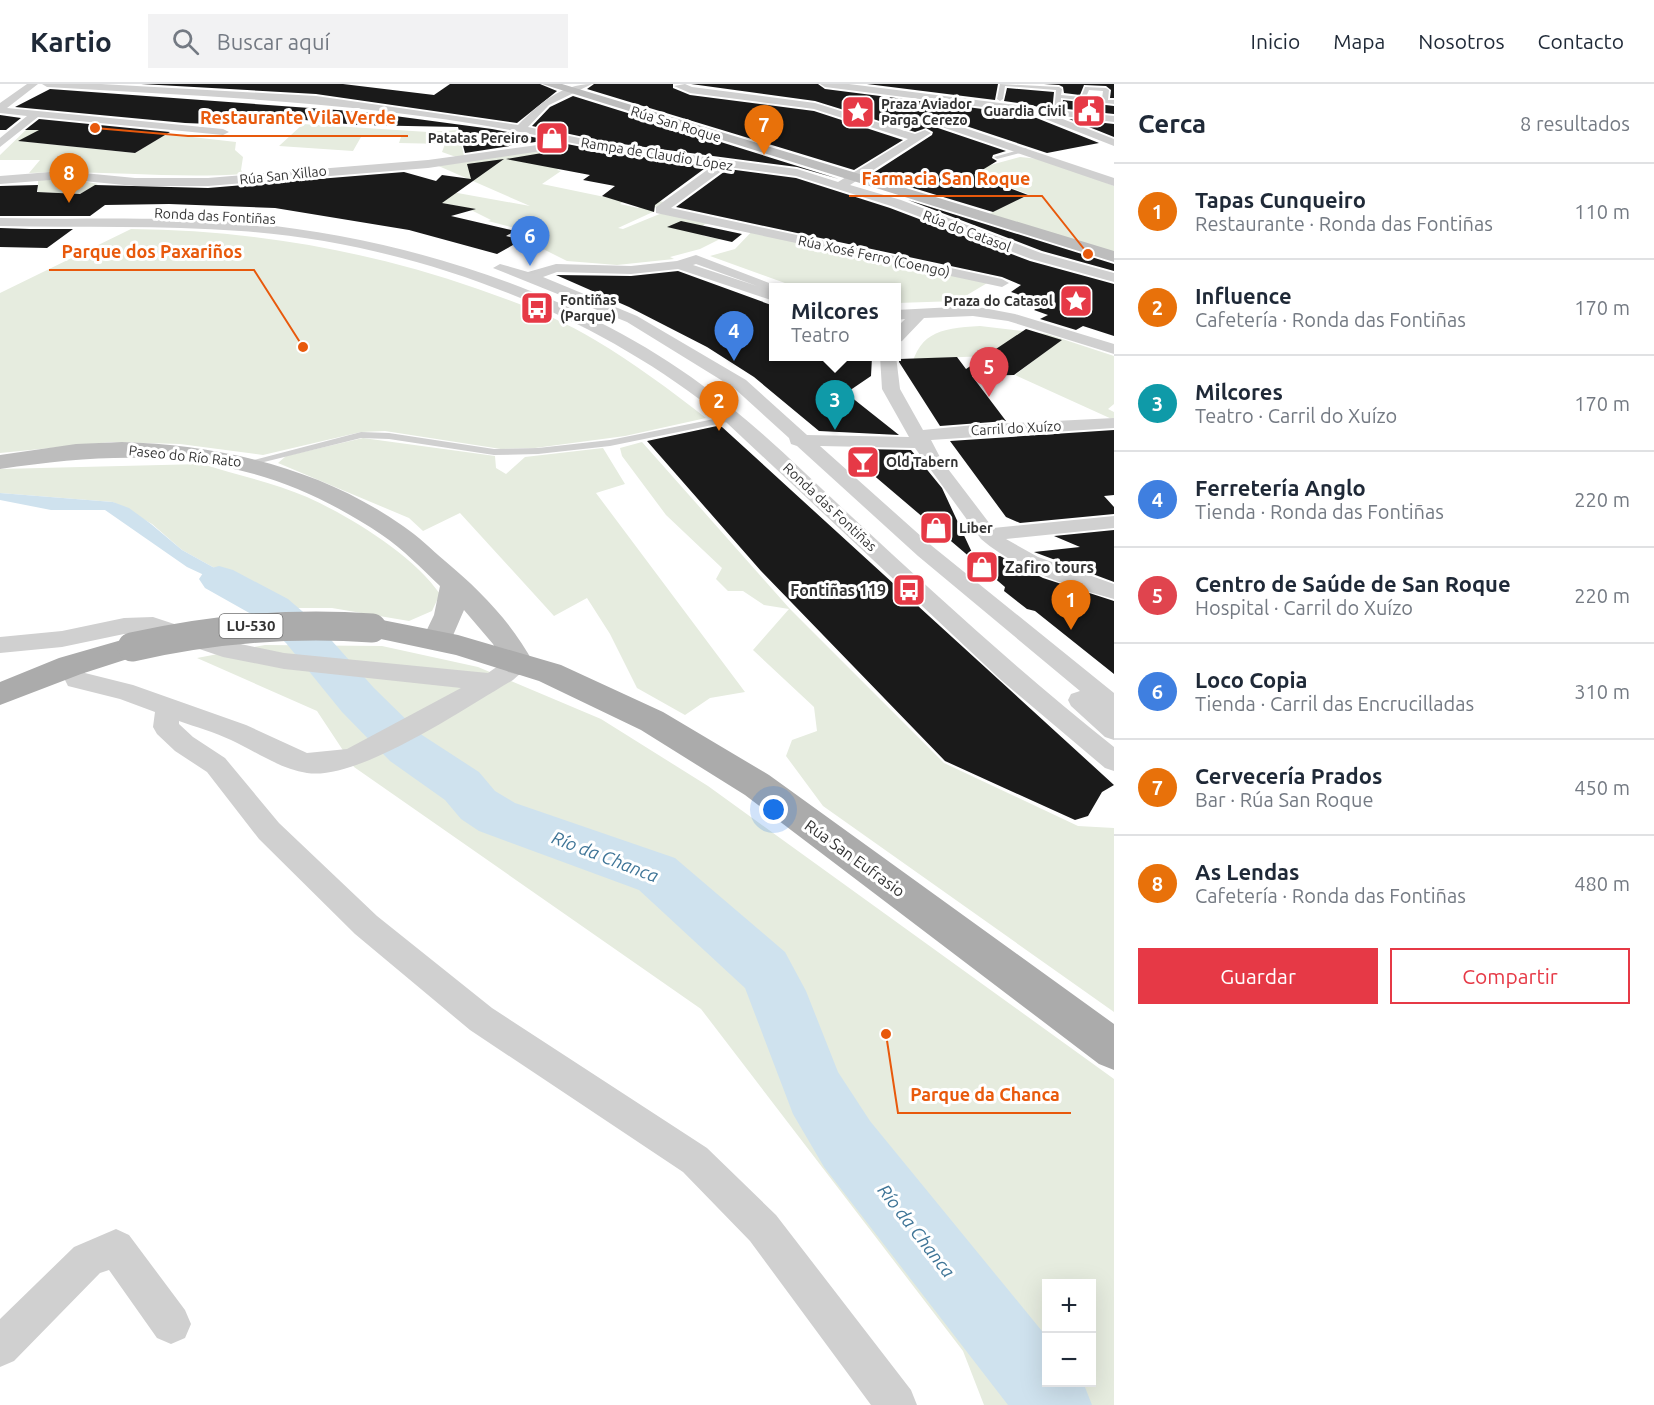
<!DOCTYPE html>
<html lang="es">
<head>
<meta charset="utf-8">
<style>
	body { margin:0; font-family:Ubuntu,sans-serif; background:#f2f2f3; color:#1f2937 }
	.controls { position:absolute; right:18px; bottom:18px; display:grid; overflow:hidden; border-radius:0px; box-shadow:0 6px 24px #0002 }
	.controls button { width:54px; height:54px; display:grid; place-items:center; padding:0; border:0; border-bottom:2px solid #e0e1e3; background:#fff; color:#1f2937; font:30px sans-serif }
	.you { position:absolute; left:774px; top:726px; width:21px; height:21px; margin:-15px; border:4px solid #fff; border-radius:50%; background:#1a73e8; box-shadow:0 0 0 9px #1a73e833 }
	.badge { display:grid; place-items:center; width:39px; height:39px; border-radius:50%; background:#e63946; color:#fff; font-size:20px; font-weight:700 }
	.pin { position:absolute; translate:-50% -50px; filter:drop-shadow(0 2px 3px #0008) }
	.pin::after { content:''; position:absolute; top:32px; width:21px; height:18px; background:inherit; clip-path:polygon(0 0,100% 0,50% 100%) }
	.popup { position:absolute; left:769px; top:199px; width:132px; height:78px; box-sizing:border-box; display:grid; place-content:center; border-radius:0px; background:#fff; filter:drop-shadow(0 2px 4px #0005); font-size:20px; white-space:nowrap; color:#747a83 }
	.popup b { font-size:22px; color:#1f2937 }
	.popup::after { content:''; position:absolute; left:50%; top:100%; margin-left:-12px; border:12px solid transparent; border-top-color:#fff }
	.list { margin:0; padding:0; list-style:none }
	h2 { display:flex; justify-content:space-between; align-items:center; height:78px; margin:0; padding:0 24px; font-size:26px }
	h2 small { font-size:20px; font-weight:400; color:#747a83 }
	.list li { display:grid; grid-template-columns:39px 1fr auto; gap:18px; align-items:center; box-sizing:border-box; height:96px; padding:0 24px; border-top:2px solid #e0e1e3 }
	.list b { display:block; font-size:22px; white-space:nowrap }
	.list p { margin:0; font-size:20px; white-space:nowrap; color:#747a83 }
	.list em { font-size:20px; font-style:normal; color:#747a83 }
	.actions { display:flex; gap:12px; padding:18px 24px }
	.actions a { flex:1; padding:14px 0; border:2px solid #e63946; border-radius:0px; text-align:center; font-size:21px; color:#e63946 }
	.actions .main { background:#e63946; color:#fff }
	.icon { flex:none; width:33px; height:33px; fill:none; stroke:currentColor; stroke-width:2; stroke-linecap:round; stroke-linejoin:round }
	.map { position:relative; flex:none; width:1114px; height:1321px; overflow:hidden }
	header { display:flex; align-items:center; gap:36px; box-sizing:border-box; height:84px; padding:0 30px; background:#fff; border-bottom:2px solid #e0e1e3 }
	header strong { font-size:28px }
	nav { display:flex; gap:33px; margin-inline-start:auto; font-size:21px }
	.search { width:420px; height:54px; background:#f2f2f3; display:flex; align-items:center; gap:15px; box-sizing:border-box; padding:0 21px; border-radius:0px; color:#747a83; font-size:22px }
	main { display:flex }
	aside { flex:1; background:#fff }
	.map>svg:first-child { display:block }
	.green { fill:#e6ecdf; fill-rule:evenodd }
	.water { fill:#cfe2ee }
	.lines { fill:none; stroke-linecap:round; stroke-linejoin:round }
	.river { fill:#cfe2ee; fill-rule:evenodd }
	.building { fill:#1a1a1a }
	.lane { fill:#d0d0d0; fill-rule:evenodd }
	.street { fill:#d0d0d0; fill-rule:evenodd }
	.secondary { fill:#bdbdbd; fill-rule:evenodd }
	.primary { fill:#ababab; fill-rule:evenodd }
	.primary-bridge { stroke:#ababab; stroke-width:29 }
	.labels { text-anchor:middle; stroke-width:6; stroke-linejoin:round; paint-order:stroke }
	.far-poi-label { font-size:14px; font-weight:bold; fill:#333; stroke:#fff; text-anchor:start }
	.far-street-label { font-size:14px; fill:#333; stroke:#fff }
	.shield { fill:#fff; stroke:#707070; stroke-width:1.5 }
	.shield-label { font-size:15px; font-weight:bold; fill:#333 }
	.poi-label { font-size:16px; font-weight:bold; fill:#333; stroke:#fff; text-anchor:start }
	.street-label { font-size:16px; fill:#333; stroke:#fff }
	.water-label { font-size:18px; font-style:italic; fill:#3f7597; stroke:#fff }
	.leader { fill:none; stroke:#e8590c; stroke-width:2 }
	.callout-dot { fill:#e8590c; stroke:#fff; stroke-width:2 }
	.callout-label { font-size:18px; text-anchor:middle; font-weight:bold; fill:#e8590c; stroke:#fff; stroke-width:6; stroke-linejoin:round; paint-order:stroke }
</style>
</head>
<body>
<header>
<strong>Kartio</strong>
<div class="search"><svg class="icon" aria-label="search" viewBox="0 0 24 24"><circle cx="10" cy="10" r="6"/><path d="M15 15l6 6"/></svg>Buscar aquí</div>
<nav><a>Inicio</a><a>Mapa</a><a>Nosotros</a><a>Contacto</a></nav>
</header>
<main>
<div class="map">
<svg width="1114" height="1321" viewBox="0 0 1114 1321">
	<rect width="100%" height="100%" fill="#fff"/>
	<path class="green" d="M53,39L19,57L135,69L166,50L236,58L235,66L243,73L241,86L244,90C172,95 101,86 29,89L40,76H0V71L31,41Z
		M303,40L428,48L458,46L464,72L456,73L442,68L445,60L399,59L401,53H361L353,67L279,62Z
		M550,64L589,65L557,86L561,87L542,100L624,117L620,120L638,124L642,121L631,112L664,118L654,124L655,127L618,144L623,145L662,129L712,139L705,140L699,145L704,152L720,155L700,165L670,173L674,175L617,181L567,177L533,160L515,144L488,137L491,136L471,126L474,125L442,119L441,106L530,122L434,80Z
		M906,72L965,88L1020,73L1050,76L1114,102V168L989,130L1028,110L984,94L968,102L921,83L887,99L873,94Z
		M38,94H66L98,100L80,110L38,108Z
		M756,143L994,195L957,217L897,219L896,204L796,203L710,172L735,165Z
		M131,145C250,146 366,166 478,205C518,219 559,234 595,256C634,279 670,306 706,334L625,352L535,364L501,365L385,347L361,348L263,371L180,360L111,358L0,369V209Z
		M980,242L1047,250L1114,272V320L1108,325L1114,328V336L1015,291L1058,258L986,272L915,275L926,294H909C916,249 938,244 980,242Z
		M363,354L495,372L496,384L506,390L525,373L603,364L625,400L596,409L745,608L710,614L685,631L637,604L610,550L587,514L554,532L460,429L423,447L409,434L278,379L286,372Z
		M642,358L790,525L944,679L1078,742L1114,744V928L823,722L786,672L792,656L817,647L814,623L753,566L789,525L764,521L743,507H728L716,495L722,484L666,431L622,372L620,364Z
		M202,380C237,391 274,399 307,413C351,433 413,471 440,510L432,527L409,537L332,524H287L182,466L152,440L113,418L0,409V385Z
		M265,561L382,562L478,583L601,635L708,702L1114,995V1321H984L963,1267L701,925L354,683L317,627L197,574ZM1046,1200H1092V1298H1046Z"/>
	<path class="water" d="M0,409L113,418L129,424L151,440L182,466L287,524L268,526L219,498L187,483L105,426H51L0,416Z"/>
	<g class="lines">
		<path class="river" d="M219,482L233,486L288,515L316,539L374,604L422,651L479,688L495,707L515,719L675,774L785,868L806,907L838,988L870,1037L1046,1252V1298H1083L1092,1321H1008L824,1083L793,1030L745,904L639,806L479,747L461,735L445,716L390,677L342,628L286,559L260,535L205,504L199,495L205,486Z"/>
	</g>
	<path class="building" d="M141,0H343L434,11L450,0H540L557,7L517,39L316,10Z
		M594,0H673V4L690,11L814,27L903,56L854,86L587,5Z
		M691,0H818L825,5L1029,31L1099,59L1047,69L945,35H934L935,43L1006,67L993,71L992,74L997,77L974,91L1028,111L993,128L870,91L932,51L933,48L926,44L915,48L815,17Z
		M867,0H998L995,16Z
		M1044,0H1114V14H1110L1111,6L1106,2L1084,1L1080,11L1064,9L1063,3L1059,1Z
		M1007,4L1054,8L1052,28L1032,21L1004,17Z
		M50,5L365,28L492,45L548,56L465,69L458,43L358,41L252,31L238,41L185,39L15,23Z
		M573,12L839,95L797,83L607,58L532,42L550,23Z
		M1063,16L1114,22V30L1067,25L1062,27Z
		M0,31L21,34L6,46H0Z
		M39,35L170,48L135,69L18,57L39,46H25Z
		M1069,35L1114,40V53Z
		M567,60L607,68L708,82L655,121L654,128L602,112L615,102L583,96L590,91L506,75L548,68Z
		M504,75L442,119L476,125L451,132L515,147L506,152L522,156L497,170L409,146L275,124L169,120L105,121L90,132H0V102L38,101L37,108L80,110L95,101L208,104L404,88L436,97L442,91L471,95L467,80Z
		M728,85L796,94L890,124L1030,177L1114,200V252L1083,242L1076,246L1040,235L1048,231L1034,226L1044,219L1011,208L1021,201L1002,193L676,123Z
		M908,116L1114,180V187L1042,167Z
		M681,137L742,150L732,158L667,143Z
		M0,144L30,145H73L47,164L0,163Z
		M678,187L774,222V273H872L871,292L846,309L899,351L819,347L754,293L707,263L629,223L556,191L631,192Z
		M1026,245L1062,256L1014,291L972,292L1006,337L940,342L899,278V275L957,273L966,285Z
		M717,342L722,343L1114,701L1102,708L1088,732L1075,736L945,677L761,487L647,357Z
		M1114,346V411L1104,412L1114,423V430L1020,439L1006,433L950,357Z
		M863,365L911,366L942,404L975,475L1000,472L1043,494L1114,517V590L1035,527L1027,525L1004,507L1005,503L851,372Z
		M1114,446V498L1034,468L1080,463L1054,452Z"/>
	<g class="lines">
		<path class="lane" d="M1000,0L1059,3L1062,5L1061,11L1081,13L1085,3L1106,4L1109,6L1108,16H1114V20L1061,14L1060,29L1057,31L1054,29L1056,6L1005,2L1003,15L1000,17L997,15ZM1089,6L1103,7L1102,15L1086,13Z
			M1026,64L1028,67L997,75L994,73Z
			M734,331L737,332V336L610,362L538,370L494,371L389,355L361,354L248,382L243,379L361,348L389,349L494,365L538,364L610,356Z"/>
		<path class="street" d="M27,0H38L7,24L223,45L229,48L223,51L38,33L0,63V54L27,32L0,29V19Z
			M42,0H101L316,12L518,41C539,20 561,0 592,0L549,21L528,43L607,60L797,85L838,98L908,55L814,25L690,9L674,2L685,0L692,3L815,19L915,50L925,46L931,49L850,101L901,116L1041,169L1114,189V198L1031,175L891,122L796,92L727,83L671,124L1002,195L1009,199L1002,203L656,129V123L714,81L607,66L567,58L548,66L428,84L208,102H135L63,95L0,100V92L63,87L135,94H208L428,76L545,60L555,55C388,19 217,13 47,3Z
			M820,0H849L1032,23L1114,55V62L1030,29L825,3Z
			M1067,27L1114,32V38L1063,32L1062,30Z
			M936,37H944L1114,94V102L936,41Z
			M0,134C82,136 164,132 245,139C402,153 575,207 702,301C756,340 803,388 852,433C937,512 1023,591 1114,663V687L1105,684L1001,596L711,324C580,222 407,159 241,147C161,141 80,144 0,142Z
			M696,171L782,204H774V217L678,185L631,190L557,188L543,193L637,232L746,296L807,351L909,353L882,305L880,272H896L900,305L923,346L974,341L1114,334V344L931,356L942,377L993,444L1114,432V444L1006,455L1038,473L1114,500V515C1068,503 1017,486 981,455L915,364L820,362L932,462L1114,609V656L1105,653L1071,622L1068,616L1071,610L1080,607L918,472L797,362L791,360L789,354L734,304L627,238L493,184L500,180L528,188L556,180L631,182L677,177ZM696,180L757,202L693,181Z
			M973,222L1015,230L1114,260V270L1008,237L973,232L924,234L902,257L896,259V244L905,235L896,236V226Z
			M153,533L226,557L284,569L488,589C501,581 511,569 527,574L531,580L513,596C466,623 359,697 307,689C280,685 255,667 231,656C214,648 196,643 179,637V640L193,653L225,674L279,739L377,832L492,924L707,1064L776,1131L911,1306L917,1321H871L750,1157L683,1088L470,946L355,850L259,755L207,688L175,667L157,650L153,643L155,628L120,615L68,602L58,582L62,576L70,574L78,576L85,589L133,601L246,641L307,669L347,665L461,604L284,585L223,573L152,549L124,550L62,563L0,569V553L62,547L124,534Z
			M116,1145L129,1151L185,1226L191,1240L185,1254L171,1260L157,1254L109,1186L100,1189L14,1277L0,1283V1235L74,1163Z"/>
		<path class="secondary" d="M542,0H562L1114,167V178Z
			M122,358C221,361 321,384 403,442C418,452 431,465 445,477C481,507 512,539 534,580L530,588L519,591L508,588L493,560L464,526L448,563L437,566L426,563L422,556L434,531L440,502C422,485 403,465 382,451C258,367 143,363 0,385V371L76,360Z"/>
		<path class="primary" d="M372,534L458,551L561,581L663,628L769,691L1114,940V986L1099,980L745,711L641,646L539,597L456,571L362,551L357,544L362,537Z
			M132,553L143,556L147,563L143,570L81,590L0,621V598L59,574Z"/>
		<path class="primary-bridge" d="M132,563C212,545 290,538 372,544"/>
	</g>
	<defs>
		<g id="civic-square" transform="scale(1.725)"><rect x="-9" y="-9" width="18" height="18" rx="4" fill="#e63946" stroke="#fff"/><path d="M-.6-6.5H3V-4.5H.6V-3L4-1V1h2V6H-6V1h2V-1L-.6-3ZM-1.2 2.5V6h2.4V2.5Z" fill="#fff"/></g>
		<g id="sight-square" transform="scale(1.725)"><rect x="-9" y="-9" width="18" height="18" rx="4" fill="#e63946" stroke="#fff"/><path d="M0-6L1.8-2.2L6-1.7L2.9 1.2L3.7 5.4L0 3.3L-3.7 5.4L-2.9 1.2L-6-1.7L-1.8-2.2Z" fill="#fff"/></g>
		<g id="shop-square" transform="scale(1.725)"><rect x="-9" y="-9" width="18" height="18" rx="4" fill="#e63946" stroke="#fff"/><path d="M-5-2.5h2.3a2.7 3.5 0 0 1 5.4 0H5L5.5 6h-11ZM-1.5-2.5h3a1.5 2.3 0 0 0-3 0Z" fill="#fff"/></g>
		<g id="bus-square" transform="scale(1.725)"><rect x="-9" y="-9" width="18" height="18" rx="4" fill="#e63946" stroke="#fff"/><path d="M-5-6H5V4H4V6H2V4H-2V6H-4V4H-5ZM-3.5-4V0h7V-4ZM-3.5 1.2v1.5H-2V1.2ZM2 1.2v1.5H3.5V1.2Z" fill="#fff"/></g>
		<g id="bar-square" transform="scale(1.725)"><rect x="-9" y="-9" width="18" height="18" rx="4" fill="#e63946" stroke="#fff"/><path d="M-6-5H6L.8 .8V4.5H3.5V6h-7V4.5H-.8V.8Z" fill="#fff"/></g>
	</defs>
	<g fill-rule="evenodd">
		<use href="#civic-square" x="1089" y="27"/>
		<use href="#sight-square" x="858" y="28"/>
		<use href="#shop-square" x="552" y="54"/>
		<use href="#sight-square" x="1076" y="217"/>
		<use href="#bus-square" x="537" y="224"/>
		<use href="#bar-square" x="863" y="378"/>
		<use href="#shop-square" x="936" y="444"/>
		<use href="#shop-square" x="982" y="483"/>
		<use href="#bus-square" x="909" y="506"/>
	</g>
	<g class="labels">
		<g class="far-poi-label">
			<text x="881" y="25">Praza Aviador<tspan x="881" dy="16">Parga Cerezo</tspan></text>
			<text x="1066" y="32" text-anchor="end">Guardia Civil</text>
			<text x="529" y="59" text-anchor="end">Patatas Pereiro</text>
			<text x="560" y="221">Fontiñas<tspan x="560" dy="16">(Parque)</tspan></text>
			<text x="1053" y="222" text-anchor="end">Praza do Catasol</text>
			<text x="886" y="383">Old Tabern</text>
			<text x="959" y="449">Liber</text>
		</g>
		<g class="far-street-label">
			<text transform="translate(676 40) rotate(17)" y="5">Rúa San Roque</text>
			<text transform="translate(657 70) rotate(9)" y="5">Rampa de Claudio López</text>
			<text transform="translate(283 91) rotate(-6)" y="5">Rúa San Xillao</text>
			<text transform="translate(215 132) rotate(3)" y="5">Ronda das Fontiñas</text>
			<text transform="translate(967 147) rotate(21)" y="5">Rúa do Catasol</text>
			<text transform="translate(874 172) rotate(12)" y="5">Rúa Xosé Ferro (Coengo)</text>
			<text transform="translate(1016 344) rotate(-3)" y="5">Carril do Xuízo</text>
			<text transform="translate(185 372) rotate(6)" y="5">Paseo do Río Rato</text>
			<text transform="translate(830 423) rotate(43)" y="5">Ronda das Fontiñas</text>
		</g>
		<rect class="shield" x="219.5" y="530" width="63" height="24" rx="4.5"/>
		<g class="shield-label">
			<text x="251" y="547">LU-530</text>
		</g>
		<g class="poi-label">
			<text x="1005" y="489">Zafiro tours</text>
			<text x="886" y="512" text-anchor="end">Fontiñas 119</text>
		</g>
		<g class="street-label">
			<text transform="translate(855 774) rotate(36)" y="6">Rúa San Eufrasio</text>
		</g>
		<g class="water-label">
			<text transform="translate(605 773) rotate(21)" y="6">Río da Chanca</text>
			<text transform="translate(916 1147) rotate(52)" y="6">Río da Chanca</text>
		</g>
	</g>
	<path class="leader" d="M95 44L188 52H408M1088 170L1042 112H849M303 263L254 186H49M886 950L898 1029H1071"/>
	<g class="callout-dot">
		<circle cx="95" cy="44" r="6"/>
		<circle cx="1088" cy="170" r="6"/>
		<circle cx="303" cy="263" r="6"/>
		<circle cx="886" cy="950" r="6"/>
	</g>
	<g class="callout-label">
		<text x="298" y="40">Restaurante Vila Verde</text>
		<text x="946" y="101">Farmacia San Roque</text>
		<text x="152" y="174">Parque dos Paxariños</text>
		<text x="985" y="1017">Parque da Chanca</text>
	</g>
</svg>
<div class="controls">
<button>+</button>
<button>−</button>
</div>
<div class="you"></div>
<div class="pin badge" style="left:1071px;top:546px;background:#e8710a">1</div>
<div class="pin badge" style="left:719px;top:347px;background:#e8710a">2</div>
<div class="pin badge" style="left:835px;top:346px;background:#0f9aa8">3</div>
<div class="popup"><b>Milcores</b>Teatro</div>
<div class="pin badge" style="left:734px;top:277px;background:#3f7fe0">4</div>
<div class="pin badge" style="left:989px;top:313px;background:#e0444e">5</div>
<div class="pin badge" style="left:530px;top:182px;background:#3f7fe0">6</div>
<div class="pin badge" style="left:764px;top:71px;background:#e8710a">7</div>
<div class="pin badge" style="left:69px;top:119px;background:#e8710a">8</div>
</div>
<aside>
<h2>Cerca<small>8 resultados</small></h2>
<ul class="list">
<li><span class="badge" style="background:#e8710a">1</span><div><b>Tapas Cunqueiro</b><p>Restaurante · Ronda das Fontiñas</p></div><em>110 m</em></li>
<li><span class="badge" style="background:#e8710a">2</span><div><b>Influence</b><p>Cafetería · Ronda das Fontiñas</p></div><em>170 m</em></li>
<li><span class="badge" style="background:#0f9aa8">3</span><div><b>Milcores</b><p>Teatro · Carril do Xuízo</p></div><em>170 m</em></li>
<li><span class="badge" style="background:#3f7fe0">4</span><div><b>Ferretería Anglo</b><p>Tienda · Ronda das Fontiñas</p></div><em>220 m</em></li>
<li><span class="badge" style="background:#e0444e">5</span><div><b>Centro de Saúde de San Roque</b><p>Hospital · Carril do Xuízo</p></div><em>220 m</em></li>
<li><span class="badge" style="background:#3f7fe0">6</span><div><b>Loco Copia</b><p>Tienda · Carril das Encrucilladas</p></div><em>310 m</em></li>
<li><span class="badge" style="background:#e8710a">7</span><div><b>Cervecería Prados</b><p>Bar · Rúa San Roque</p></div><em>450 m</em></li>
<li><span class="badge" style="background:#e8710a">8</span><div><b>As Lendas</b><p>Cafetería · Ronda das Fontiñas</p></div><em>480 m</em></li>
</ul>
<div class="actions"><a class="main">Guardar</a><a>Compartir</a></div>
</aside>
</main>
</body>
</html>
